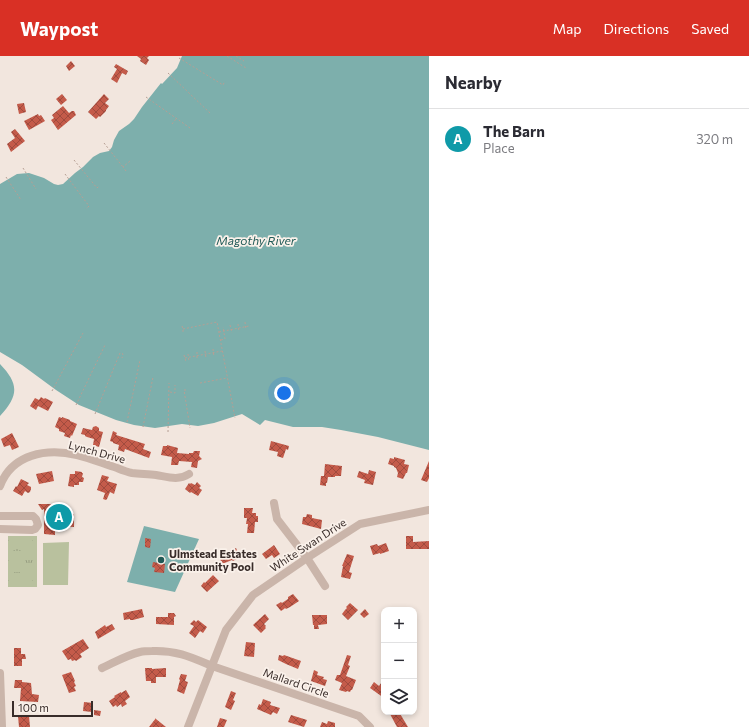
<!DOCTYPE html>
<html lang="en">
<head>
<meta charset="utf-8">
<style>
	body { margin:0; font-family:Commissioner,sans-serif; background:#f2f2f3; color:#2b2b33 }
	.controls { position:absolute; right:12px; bottom:12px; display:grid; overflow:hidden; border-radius:8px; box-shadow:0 2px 6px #0003 }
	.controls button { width:36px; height:36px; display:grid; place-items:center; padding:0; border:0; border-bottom:1px solid #e1e1e2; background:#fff; color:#2b2b33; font:20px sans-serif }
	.scale { position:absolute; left:12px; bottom:10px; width:81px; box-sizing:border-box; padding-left:4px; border:2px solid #382c29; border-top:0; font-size:11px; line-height:14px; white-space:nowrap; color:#382c29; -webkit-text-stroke:3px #faf1ea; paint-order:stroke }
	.you { position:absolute; left:284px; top:337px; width:14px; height:14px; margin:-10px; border:3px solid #fff; border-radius:50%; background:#1a73e8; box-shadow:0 0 0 6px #1a73e833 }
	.badge { display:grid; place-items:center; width:26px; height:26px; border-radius:50%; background:#d93025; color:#fff; font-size:13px; font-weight:700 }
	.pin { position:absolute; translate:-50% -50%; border:2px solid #fff; box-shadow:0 1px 4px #0006 }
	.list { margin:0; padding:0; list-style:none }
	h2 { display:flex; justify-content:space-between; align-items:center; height:52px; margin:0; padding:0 16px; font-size:17px }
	h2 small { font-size:13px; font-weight:400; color:#7c7c81 }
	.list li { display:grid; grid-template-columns:26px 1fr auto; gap:12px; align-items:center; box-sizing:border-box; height:60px; padding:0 16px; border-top:1px solid #e1e1e2 }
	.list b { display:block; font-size:15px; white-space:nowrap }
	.list p { margin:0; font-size:13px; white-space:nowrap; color:#7c7c81 }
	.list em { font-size:13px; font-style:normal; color:#7c7c81 }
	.icon { flex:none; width:22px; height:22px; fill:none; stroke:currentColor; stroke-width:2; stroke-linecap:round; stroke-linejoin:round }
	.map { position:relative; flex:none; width:429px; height:671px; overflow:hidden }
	header { display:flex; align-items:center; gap:24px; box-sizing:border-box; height:56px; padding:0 20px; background:#d93025; color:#fff }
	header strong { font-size:19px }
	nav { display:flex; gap:22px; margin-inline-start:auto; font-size:14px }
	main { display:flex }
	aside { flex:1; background:#fff }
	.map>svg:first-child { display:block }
	.grass { fill:url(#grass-tufts) }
	.pitch { fill:#b9c19e }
	.water { fill:#7dafac }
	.building { fill:url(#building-cross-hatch) }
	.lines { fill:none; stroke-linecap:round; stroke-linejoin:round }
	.path { stroke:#b69f94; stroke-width:1; stroke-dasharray:2 2; stroke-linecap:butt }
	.minor { stroke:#cab5aa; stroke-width:8 }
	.poi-dot { fill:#1f5956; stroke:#faf1ea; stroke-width:1.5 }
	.labels { text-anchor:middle; stroke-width:3.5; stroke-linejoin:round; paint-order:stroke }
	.street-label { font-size:11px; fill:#382c29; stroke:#faf1ea }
	.poi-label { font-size:11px; font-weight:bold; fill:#382c29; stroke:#faf1ea; text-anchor:start }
	.water-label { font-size:12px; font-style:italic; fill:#1f5956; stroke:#faf1ea }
</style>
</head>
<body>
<header>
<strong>Waypost</strong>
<nav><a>Map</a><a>Directions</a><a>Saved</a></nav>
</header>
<main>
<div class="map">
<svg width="429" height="671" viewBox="0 0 429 671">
	<defs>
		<pattern id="grass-tufts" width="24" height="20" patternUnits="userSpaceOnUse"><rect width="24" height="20" fill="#b9c19e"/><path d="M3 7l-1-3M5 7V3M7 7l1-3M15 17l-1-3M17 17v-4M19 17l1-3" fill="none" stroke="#979d81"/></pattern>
		<pattern id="building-cross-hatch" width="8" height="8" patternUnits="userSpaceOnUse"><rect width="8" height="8" fill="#c45b4a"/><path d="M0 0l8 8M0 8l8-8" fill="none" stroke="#a04b3e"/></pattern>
	</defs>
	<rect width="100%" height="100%" fill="#f2e6de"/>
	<path class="grass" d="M8,480H37V531H8Z"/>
	<path class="pitch" d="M12,483H32V492H13Z
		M69,486L68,529H43V487Z
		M13,495H32V504H13Z
		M13,507H32V516H13Z
		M13,519H32V528H13Z"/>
	<path class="water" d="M182,0H429V394L378,381L341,374L322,371H293L265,364L260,369L242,358L214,367L198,370L182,368L155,372L134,369L116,364L79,349L56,334L22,309L0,296V128L17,118L29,117L44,122L54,128L58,129L63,128L75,117L83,111L93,101L100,97L109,95L112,91L114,84L119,75L129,68L134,63L142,51L161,27L162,28L177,12Z
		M0,308C19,328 19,339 0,360Z
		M144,470L199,483L175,536L127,526Z"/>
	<path class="building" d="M137,0H149L147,2L149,4L146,9L140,5L141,3Z
		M71,5L75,10L69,15L66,10Z
		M116,8L128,15L126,19L122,17L117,27L111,23L117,13L114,11Z
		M62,38L67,44L61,49L56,43Z
		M104,38L109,43L105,47L109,50L106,54V55L100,61L99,60L96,63L88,56Z
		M24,47L26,56L19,58L17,48Z
		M63,50L69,57L72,55H74L76,59L58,74L51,64L54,62L52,59Z
		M38,58L39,60L41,59L45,65L29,74L24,65Z
		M15,73L25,85L11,96L7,88L15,82L11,76Z
		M41,341L44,343L45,342L53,346L48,355L38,350L36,354L30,350L35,342L39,344Z
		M59,361L62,362V361L70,364V365L77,368L72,380L71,379L70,382L64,380L65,377L59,375V373L55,371Z
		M96,370L99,372V375L103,376L99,391L93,389L94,383L87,381L85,380V379L81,378L83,372L92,374L93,371Z
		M113,375L117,377L116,379L145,388L143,393L151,396L149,402L125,393L124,396L118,394L119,389L113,387V386L110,385Z
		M12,377L19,391L12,394L10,389L4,391L1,383Z
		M271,385L289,390L288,394L286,393L283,402L277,400L278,396L269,394Z
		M167,389L178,392L177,397L189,398V397H193L194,395H200L199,400L202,403L198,405L197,412L191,411L192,406L179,405L178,409H171L172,401L161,399L163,390H167Z
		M394,401L405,404L404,408L409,409L407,417H406L403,423L397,421L398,417L396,412L394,411V410L388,408L390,402L394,403Z
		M429,405V422L427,426L421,424Z
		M325,408L342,410L341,420H335V421H328L327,427H326V430L320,429L321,420H324Z
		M369,414L376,416L373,429L364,427L365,424L357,421L359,415L368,418Z
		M52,415L54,425L39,428L36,418Z
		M75,415L82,416V417H83L82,421L84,422L83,426H79V429H74V431L68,430L70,418H75Z
		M102,419L109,421L107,425L117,428L114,438L110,436L107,443L106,444L103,443L105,437L97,434Z
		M21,423L29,427L27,429L31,431V433L30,436L28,437L25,435L22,440L13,435L16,430L17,431Z
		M197,426L201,430L199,432L202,434L198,440L191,436L190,437L185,433L189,427L190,428L191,427L195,429Z
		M38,448H56V457L74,458V471L55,470V479L44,478V453L42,454Z
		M244,452H253L252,457H256V460H258V466H255L254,477H247L248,468H246L247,462H244Z
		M307,458L312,459V462L322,464L321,473L302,468L303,461H306Z
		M406,480H413V486L429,485V493H406Z
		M145,482L151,483L150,492L145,491Z
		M386,487L389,495L380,498V497L373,499L370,490L377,488L378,490Z
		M274,489L280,498L274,502L272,499L266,503L262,498Z
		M236,492L240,501L233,505L232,504L222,508L219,500Z
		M347,498L354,500L349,516L352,517L350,523L341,521L343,510H342Z
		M153,506L165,508L164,517L154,516L155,512L152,511Z
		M213,519L219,525L207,536L201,530L204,526L205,527Z
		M293,538L299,545L290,551L286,553L285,552L284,553L281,555L276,549L281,546L282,547L288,543V541Z
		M350,547L358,554L348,564L342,558L345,554L347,552L346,551Z
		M142,553L144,561L133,564H130V563L124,564L123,557Z
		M365,553L369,558L364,562L360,558Z
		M168,557H174L176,560L174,561V569L156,568V561H168Z
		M265,558L269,563L264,568L266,570L265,571L266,572L261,577L253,569Z
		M312,559H327V568L318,569L319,573H314V569H313Z
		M194,564L196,566L198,564L207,571L203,577L200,575L195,582L189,577L194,570L190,568Z
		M112,568L115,573L98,583L95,576L105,569L106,571Z
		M83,583L89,592L80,598L82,601L76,605L75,604L72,605L71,603L68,604L62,595Z
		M246,586L255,587L254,601L244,600Z
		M14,592H21V598H25L26,603H22V610H14Z
		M279,599L283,600L284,599L301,605L298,613L286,608L278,604Z
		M347,599L351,600L348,609L350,610L346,620L356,624L352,634H351L350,636L347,635L346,636L339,634L342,627L335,624L337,619H340Z
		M145,612H152V613L166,612V621H156V627H151V625H146Z
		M314,614L318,616L317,619L324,621L323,623L327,624L325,630L311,625Z
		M71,616L75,625L74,626L76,630L74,631L76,635L69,637L62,619Z
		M181,618L187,619L185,625L188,626L184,638L177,635L180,624L179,623Z
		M384,623V642L370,632L374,626L379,630Z
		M15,624H22V626L31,627L32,638L39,639L38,646L20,645L21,632H14Z
		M126,634L130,641L125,645L127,648L122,651L121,648L117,651L116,649L113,651L109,645L115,641L114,640L121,636V637Z
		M231,635L236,637L233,644L235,645L231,654L225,651Z
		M263,643L271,646L270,649L280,652L277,658L273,656L271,659L257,653L259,648L261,649Z
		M84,646L93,647L92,656L83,655Z
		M94,654L101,655L100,660L94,659Z
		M393,656H399L408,671H397L390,658Z
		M291,659L307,664L304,671L288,666Z
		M18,660H29L30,671H19Z
		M156,662V663L166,671H149Z
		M220,662L227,664L224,671H217Z
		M328,665L335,667V671H320L322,666L327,668Z"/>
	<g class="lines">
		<path class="path" d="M227,0L246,12
			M236,0L244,5
			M179,2L223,29L225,25
			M168,17L210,57
			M146,41L190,72
			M172,68L176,63
			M104,87L123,111
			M74,104L97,132L99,130
			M23,112L36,133
			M126,115L123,111L130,105
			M65,118L89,150L86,153
			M6,121L21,144
			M245,266L246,274
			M238,268L239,276
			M230,269L232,277
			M182,270L183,273V276
			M183,273L217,266L235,362
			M219,276L249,270
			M221,284L225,283L223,271
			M213,293L214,301
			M205,295L206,302
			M197,296V304
			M188,298L189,305
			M184,299L186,306
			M185,302L222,295
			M200,327L227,322
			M186,334H184L190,372
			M52,335L83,277
			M170,336L175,337V329
			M76,349L105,289
			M95,358L120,297L123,298L122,302
			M127,366L140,304
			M143,371L153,321
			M168,376L169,327"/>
		<path class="minor" d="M0,430C12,398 46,392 77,399C90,402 104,408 117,412C122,414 127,416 132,417C140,418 148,418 156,419C168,421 178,425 189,418
			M274,447L277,463L307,502L325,530
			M0,460H33L36,463L38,469L35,473L32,474L0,473
			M102,612C115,606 127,599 140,596C144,595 148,595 152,595C176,594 191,601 212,610L359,660L370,671
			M0,617L2,671
			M188,671L226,574L253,539L307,502L360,468L429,454"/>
	</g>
	<circle class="poi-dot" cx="161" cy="504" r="4"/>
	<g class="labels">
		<g class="street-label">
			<text transform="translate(97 396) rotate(15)" y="4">Lynch Drive</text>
			<text transform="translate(308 489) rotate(-33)" y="4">White Swan Drive</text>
			<text transform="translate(296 627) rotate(19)" y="4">Mallard Circle</text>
		</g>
		<g class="poi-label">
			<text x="169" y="502">Ulmstead Estates<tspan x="169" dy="13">Community Pool</tspan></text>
		</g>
		<g class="water-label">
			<text x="256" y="189">Magothy River</text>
		</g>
	</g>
</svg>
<div class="controls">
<button>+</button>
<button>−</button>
<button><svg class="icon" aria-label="layers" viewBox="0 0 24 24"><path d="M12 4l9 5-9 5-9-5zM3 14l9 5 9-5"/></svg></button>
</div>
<div class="scale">100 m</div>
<div class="you"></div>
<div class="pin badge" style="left:59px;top:461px;background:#0f9aa8">A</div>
</div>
<aside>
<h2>Nearby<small></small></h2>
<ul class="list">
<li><span class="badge" style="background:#0f9aa8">A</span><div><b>The Barn</b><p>Place</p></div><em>320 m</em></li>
</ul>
</aside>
</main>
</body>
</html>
